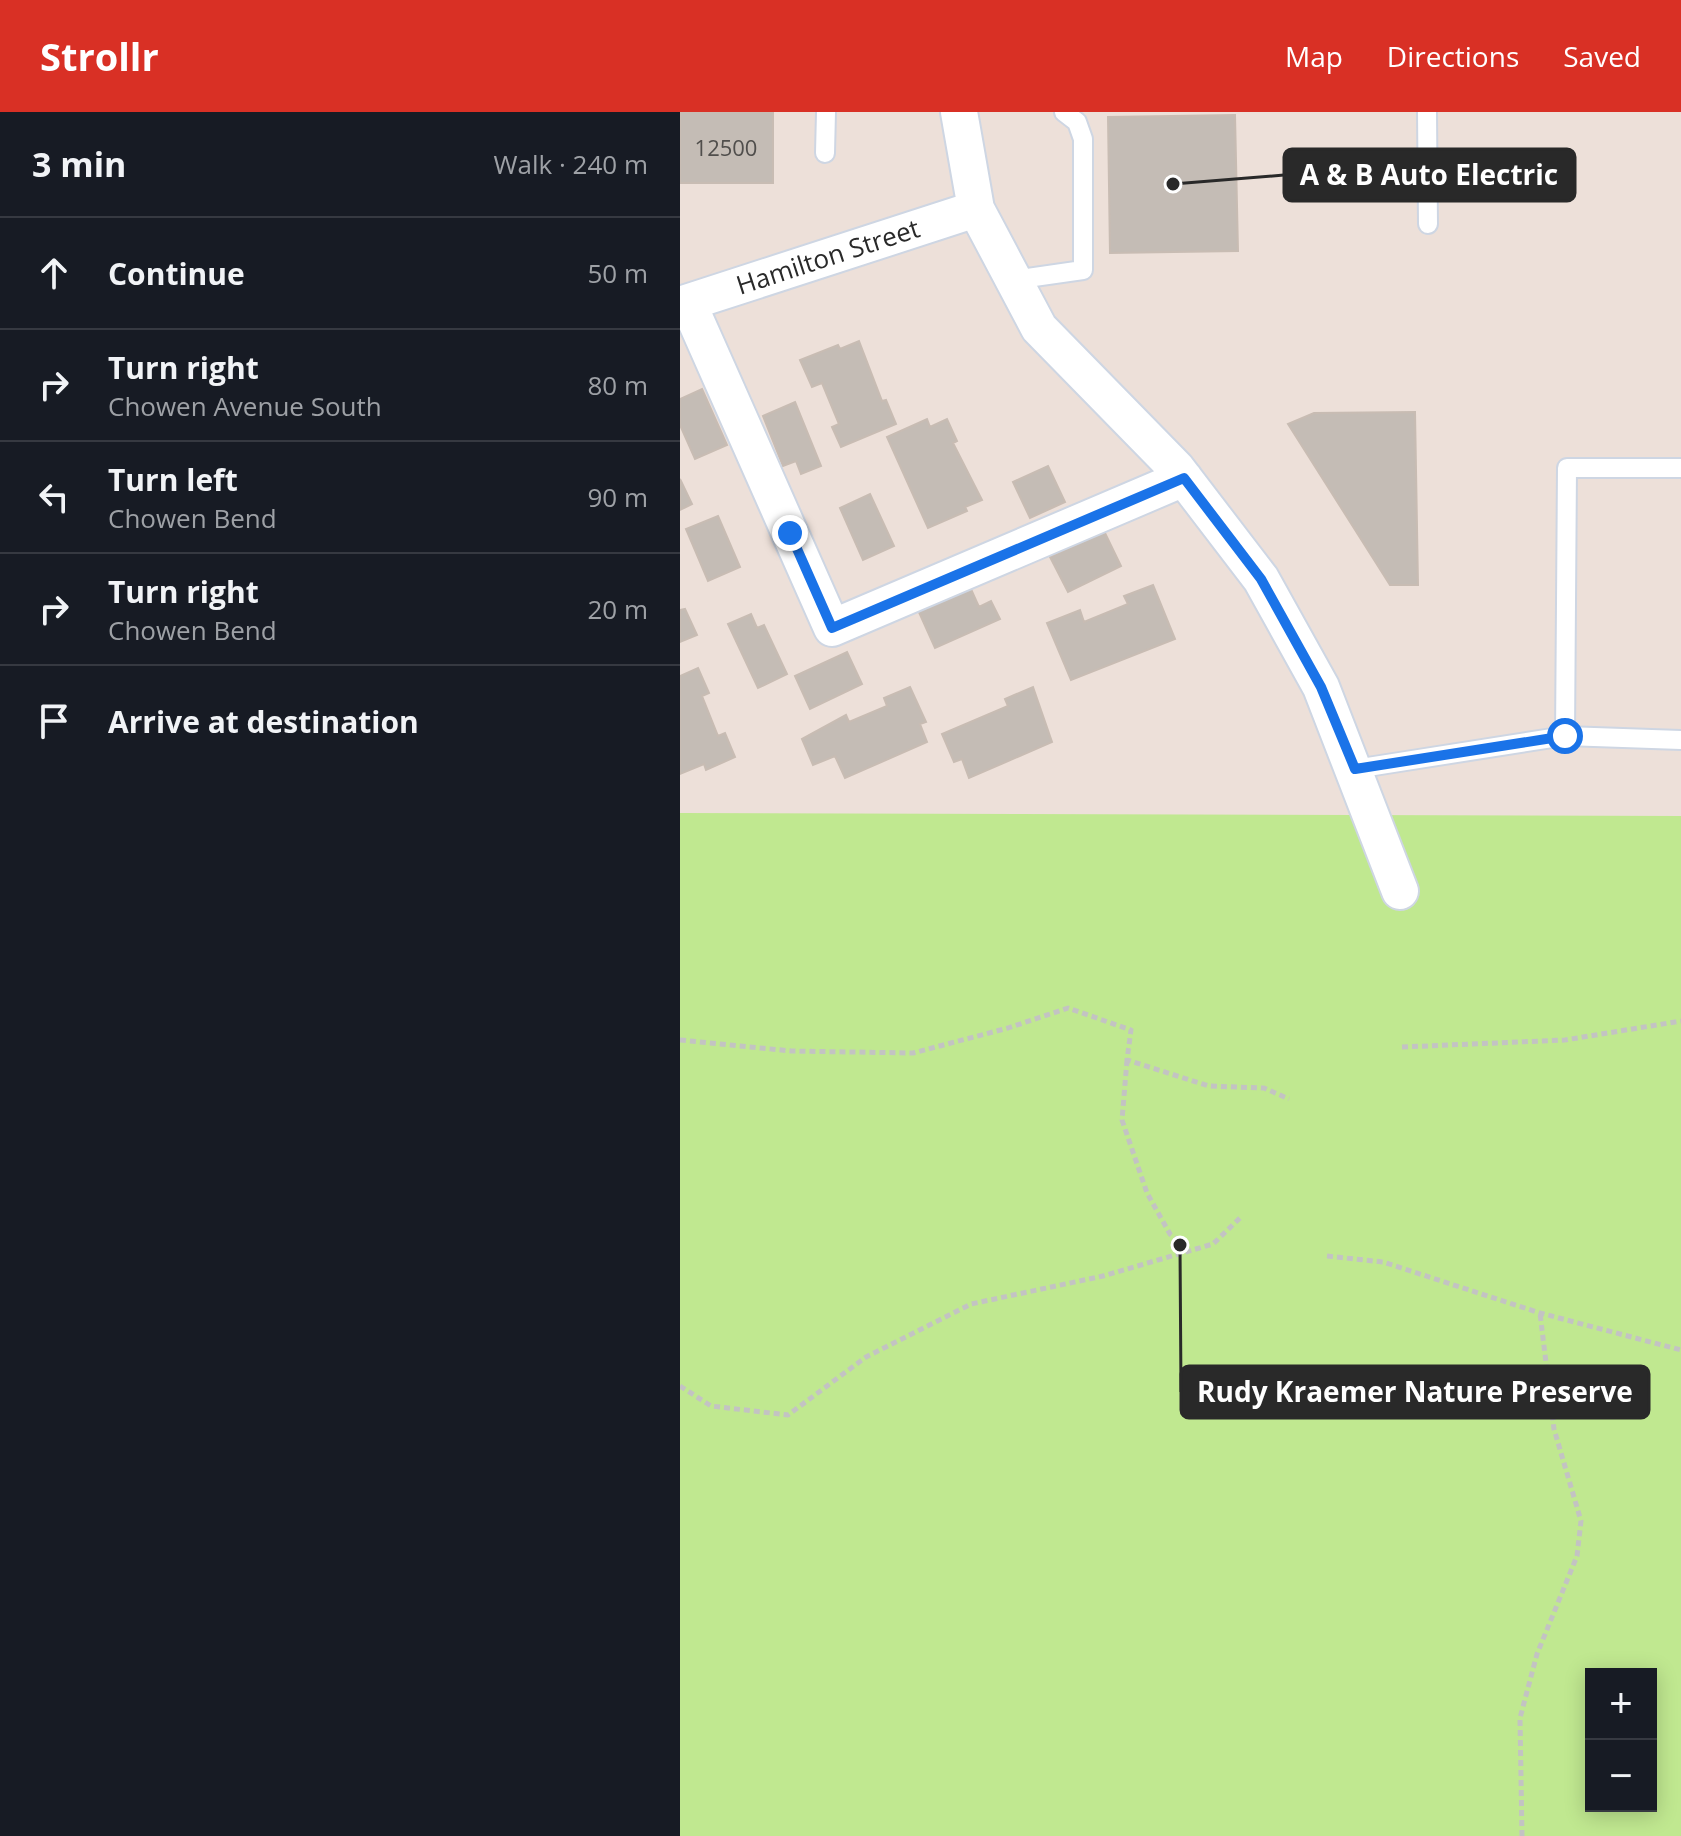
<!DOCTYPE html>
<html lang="en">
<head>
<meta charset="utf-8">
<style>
	body { margin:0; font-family:"Open Sans",sans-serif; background:#242831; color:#f1f3f6 }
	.controls { position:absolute; right:24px; bottom:24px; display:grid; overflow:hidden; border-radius:0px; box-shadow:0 4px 20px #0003 }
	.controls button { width:72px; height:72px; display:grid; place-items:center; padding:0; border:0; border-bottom:2px solid #363941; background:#171b24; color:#f1f3f6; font:40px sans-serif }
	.stop { position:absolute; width:24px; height:24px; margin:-18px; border:6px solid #1a73e8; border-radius:50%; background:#fff }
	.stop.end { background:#1a73e8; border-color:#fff; box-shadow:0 2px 8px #0008 }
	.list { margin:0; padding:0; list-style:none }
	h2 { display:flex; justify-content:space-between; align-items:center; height:104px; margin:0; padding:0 32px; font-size:34px }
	h2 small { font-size:26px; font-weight:400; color:#9ea1a6 }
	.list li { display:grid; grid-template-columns:52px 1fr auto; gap:24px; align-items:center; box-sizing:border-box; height:112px; padding:0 32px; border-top:2px solid #363941 }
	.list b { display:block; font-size:30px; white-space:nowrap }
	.list p { margin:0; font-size:26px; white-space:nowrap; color:#9ea1a6 }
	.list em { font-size:26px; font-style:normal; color:#9ea1a6 }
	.icon { flex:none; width:44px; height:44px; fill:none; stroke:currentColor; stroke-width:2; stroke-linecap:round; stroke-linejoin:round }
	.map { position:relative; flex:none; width:1001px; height:1724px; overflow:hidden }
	header { display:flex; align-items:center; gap:48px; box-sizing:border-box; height:112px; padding:0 40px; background:#d93025; color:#fff }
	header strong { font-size:38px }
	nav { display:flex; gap:44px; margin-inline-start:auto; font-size:28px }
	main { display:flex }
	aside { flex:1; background:#171b24 }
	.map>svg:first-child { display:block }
	.green { fill:#c0e890; fill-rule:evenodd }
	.building { fill:#c4bcb5; stroke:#c8bcb3; stroke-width:2 }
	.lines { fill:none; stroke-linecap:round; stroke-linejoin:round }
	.service-casing { stroke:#ced6e3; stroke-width:22 }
	.minor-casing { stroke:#ced6e3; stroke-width:40 }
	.path { stroke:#c3c3c3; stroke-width:5; stroke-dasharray:6 4; stroke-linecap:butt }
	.service { stroke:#fff; stroke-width:18 }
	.minor { stroke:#fff; stroke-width:36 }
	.route { stroke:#1a73e8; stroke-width:10 }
	.labels { text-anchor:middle; stroke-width:6; stroke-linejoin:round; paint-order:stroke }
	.number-label { font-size:22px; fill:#504e4c }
	.street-label { font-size:26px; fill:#292929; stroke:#fff }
	.leader { fill:none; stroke:#292929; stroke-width:3 }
	.callout-dot { fill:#292929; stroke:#fff; stroke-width:3 }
	.callout { fill:#292929; stroke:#292929; stroke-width:3 }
	.callout-label { font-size:28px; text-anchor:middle; font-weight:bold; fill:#fff }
</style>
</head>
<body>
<header>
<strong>Strollr</strong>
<nav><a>Map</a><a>Directions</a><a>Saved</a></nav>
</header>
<main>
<aside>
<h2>3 min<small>Walk · 240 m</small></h2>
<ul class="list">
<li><svg class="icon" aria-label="ahead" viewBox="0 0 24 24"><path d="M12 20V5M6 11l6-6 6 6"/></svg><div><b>Continue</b></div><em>50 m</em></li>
<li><svg class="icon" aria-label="right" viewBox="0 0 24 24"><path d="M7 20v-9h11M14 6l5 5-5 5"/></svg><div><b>Turn right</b><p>Chowen Avenue South</p></div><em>80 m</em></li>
<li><svg class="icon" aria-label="left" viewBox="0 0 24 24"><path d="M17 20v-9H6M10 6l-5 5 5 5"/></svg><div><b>Turn left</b><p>Chowen Bend</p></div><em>90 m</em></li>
<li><svg class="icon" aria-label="right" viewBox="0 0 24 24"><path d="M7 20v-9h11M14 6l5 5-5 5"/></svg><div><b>Turn right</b><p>Chowen Bend</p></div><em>20 m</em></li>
<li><svg class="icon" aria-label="arrive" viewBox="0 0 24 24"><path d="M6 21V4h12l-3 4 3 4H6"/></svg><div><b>Arrive at destination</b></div></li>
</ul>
</aside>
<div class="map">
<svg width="1001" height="1724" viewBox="0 0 1001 1724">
	<rect width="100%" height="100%" fill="#ede0d9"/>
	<path class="green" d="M0,701L1001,704V1724H0ZM911,1562H971V1694H911Z"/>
	<path class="building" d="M0,0H93V71H0Z
		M555,3L558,139L430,141L428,5Z
		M179,229L202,289L206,288L216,312L161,335L152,315L159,312L142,271L132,275L120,248L158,233L160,237Z
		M22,277L47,333L15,347L0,313V287Z
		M115,290L141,354L121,362L116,349L103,354L83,304Z
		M735,300L738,473H710L608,312L634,301Z
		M247,307L250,315L267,307L277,329L273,331L302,388L285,395L287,399L248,416L207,325Z
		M368,354L385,390L350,406L333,370Z
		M0,367L12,392L0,398Z
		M190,382L214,434L183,448L160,396Z
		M38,404L60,455L28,469L6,417Z
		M424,419L441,454L388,480L370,445Z
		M473,473L495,527L391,568L367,511L400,498L404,510L448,492L444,484Z
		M290,475L299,495L311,489L320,507L255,536L238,498Z
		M5,497L17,523L0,530V498Z
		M71,502L77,516L84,513L107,562L78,576L48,512Z
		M167,540L182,572L130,597L115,564Z
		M18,556L29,581L22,584L38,624L45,621L55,645L26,658L24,652L0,662V564Z
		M230,575L246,610L240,612L247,630L165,666L155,644L133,653L122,627L166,603L169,610L207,594L204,586Z
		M353,575L372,630L289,666L282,647L274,650L262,622L328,594L325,587Z"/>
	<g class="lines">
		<g class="service-casing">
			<path id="service" d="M747,0L748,112
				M145,41L146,0
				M334,168L403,158V27L397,10L384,0
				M885,624L887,356H1001
				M675,657L885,624L1001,628"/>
		</g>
		<g class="minor-casing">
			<path id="minor" d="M279,0L296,97L359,216L496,356L581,467L641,575L720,779
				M8,191L152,516L504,366
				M0,193L296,97"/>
		</g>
		<path class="path" d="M0,928L111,939L233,941L328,916L388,896L451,918L447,948L529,974L584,976L609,987
			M722,935L885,928L1001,909
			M447,948L442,1008L467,1081L490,1122L509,1136
			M647,1144L703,1150L860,1201L1001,1238
			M0,1274L31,1294L108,1303L186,1245L291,1192L423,1164L533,1132L562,1104
			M842,1724L840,1606L857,1542L897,1444L901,1409L874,1317L860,1201"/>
		<use href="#service" class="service"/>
		<use href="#minor" class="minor"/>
	</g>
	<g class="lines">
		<path class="route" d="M110,421L152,516L504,366L581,467L641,575L675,657L885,624"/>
	</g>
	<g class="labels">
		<g class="number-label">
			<text x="46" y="44">12500</text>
		</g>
		<g class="street-label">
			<text transform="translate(148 145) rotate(-18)" y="9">Hamilton Street</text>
		</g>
	</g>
	<path class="leader" d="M493 72L604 63M500 1133L501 1280"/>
	<g class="callout-dot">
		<circle cx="493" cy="72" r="8"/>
		<circle cx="500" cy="1133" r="8"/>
	</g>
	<g class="callout">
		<rect x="604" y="37" width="291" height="52" rx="8"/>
		<rect x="501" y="1254" width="468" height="52" rx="8"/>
	</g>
	<g class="callout-label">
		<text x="749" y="73">A &amp; B Auto Electric</text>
		<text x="735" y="1290">Rudy Kraemer Nature Preserve</text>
	</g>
</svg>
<div class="controls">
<button>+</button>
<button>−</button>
</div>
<div class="stop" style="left:885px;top:624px"></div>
<div class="stop end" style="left:110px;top:421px"></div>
</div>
</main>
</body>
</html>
